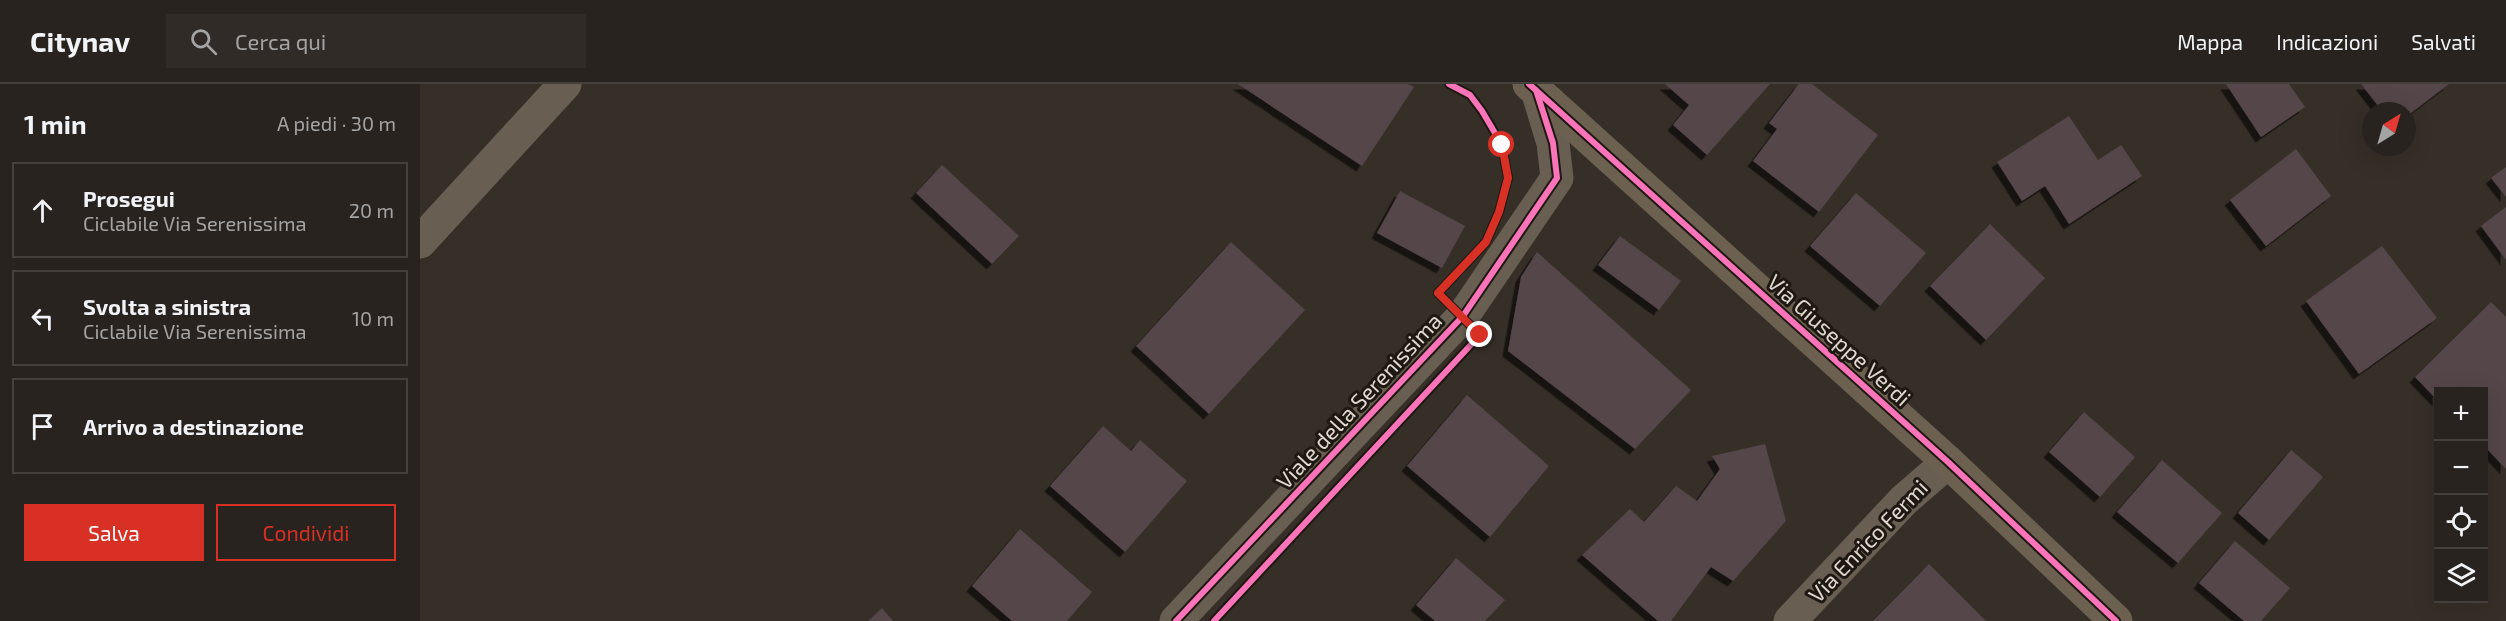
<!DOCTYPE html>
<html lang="it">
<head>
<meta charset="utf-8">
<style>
	body { margin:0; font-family:"Exo 2",sans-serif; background:#302b27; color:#f1f3f6 }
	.controls { position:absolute; right:18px; bottom:18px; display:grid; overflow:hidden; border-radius:0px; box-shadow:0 6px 24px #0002 }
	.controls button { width:54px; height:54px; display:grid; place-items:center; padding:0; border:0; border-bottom:2px solid #44403c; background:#28231e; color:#f1f3f6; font:30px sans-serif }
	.compass { position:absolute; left:1942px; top:18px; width:54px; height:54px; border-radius:50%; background:#28231e; box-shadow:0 6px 24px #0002; rotate:37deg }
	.stop { position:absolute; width:18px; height:18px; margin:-14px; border:4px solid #d93025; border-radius:50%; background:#fff }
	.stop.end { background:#d93025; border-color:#fff; box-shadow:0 2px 6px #0008 }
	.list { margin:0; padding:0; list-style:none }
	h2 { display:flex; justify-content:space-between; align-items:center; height:78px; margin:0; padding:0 24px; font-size:26px }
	h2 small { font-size:20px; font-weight:400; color:#a5a4a4 }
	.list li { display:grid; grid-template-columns:39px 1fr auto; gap:18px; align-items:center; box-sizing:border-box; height:96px; margin:0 12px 12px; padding:0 12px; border:2px solid #44403c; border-radius:0px }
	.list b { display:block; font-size:22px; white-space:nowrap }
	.list p { margin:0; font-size:20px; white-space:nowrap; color:#a5a4a4 }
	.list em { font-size:20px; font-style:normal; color:#a5a4a4 }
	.actions { display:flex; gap:12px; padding:18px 24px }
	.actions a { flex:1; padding:14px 0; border:2px solid #d93025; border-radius:0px; text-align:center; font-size:21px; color:#d93025 }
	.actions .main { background:#d93025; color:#fff }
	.icon { flex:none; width:33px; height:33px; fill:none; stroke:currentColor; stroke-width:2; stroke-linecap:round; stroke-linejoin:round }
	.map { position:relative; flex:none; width:2086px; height:537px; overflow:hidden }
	header { display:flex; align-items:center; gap:36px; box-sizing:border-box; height:84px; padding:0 30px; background:#28231e; border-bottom:2px solid #44403c }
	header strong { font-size:28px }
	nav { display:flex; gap:33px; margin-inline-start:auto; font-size:21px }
	.search { width:420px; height:54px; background:#302b27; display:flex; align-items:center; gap:15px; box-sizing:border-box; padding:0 21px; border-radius:0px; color:#a5a4a4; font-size:22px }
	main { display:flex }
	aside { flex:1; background:#28231e }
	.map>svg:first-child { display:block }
	.building { fill:#544648; filter:url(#shadow) }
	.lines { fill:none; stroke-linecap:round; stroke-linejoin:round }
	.street { stroke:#685f52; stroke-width:33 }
	.secondary { stroke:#6c6150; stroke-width:33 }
	.cycleway-casing { stroke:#1e1812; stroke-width:10 }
	.cycleway { stroke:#fb73b8; stroke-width:6 }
	.route { stroke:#d93025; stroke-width:8 }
	.labels { text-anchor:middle; stroke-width:6; stroke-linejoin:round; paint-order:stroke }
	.street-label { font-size:22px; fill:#e1d8d0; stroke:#1e1812 }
</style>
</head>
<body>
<header>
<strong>Citynav</strong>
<div class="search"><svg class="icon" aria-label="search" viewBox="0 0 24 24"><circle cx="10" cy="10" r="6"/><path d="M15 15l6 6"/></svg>Cerca qui</div>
<nav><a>Mappa</a><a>Indicazioni</a><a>Salvati</a></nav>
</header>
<main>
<aside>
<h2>1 min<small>A piedi · 30 m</small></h2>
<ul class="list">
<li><svg class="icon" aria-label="ahead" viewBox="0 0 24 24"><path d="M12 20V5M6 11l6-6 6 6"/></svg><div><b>Prosegui</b><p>Ciclabile Via Serenissima</p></div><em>20 m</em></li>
<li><svg class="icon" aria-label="left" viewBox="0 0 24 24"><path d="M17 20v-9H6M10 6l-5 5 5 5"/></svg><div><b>Svolta a sinistra</b><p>Ciclabile Via Serenissima</p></div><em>10 m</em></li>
<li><svg class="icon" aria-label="arrive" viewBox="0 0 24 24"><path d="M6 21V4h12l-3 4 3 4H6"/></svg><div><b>Arrivo a destinazione</b></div></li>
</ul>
<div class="actions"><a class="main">Salva</a><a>Condividi</a></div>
</aside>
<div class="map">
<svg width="2086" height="537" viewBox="0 0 2086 537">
	<defs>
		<filter id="shadow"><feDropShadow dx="-5.5" dy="5.5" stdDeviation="0" flood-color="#0009"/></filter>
	</defs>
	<rect width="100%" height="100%" fill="#362f28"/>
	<path class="building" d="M818,0H988L994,3L942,82Z
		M1245,0H1350L1287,71L1253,41L1269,21Z
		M1379,0H1392L1458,51L1399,128L1333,77L1357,45L1349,39Z
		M1806,0H1869L1885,23L1841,53Z
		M1941,0H2029L1987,32V27H1962Z
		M1649,32L1678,76L1701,61L1722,92L1649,140L1625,102L1602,117L1577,78Z
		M1876,65L1911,112L1846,162L1810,116Z
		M522,81L599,152L572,180L496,109Z
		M2086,83V113L2071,94Z
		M980,107L1045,142L1022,184L957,149Z
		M1436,109L1506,169L1460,222L1390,162Z
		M2086,123V176L2061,142Z
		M1570,140L1625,194L1566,256L1510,202Z
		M1200,152L1261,197L1239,226L1178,181Z
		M811,158L885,226L789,330L716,262Z
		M1962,162L2017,234L1939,290L1886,217Z
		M1117,168L1271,306L1215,365L1088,267L1101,193Z
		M2071,218L2086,233V385L2064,362V308H2018V317L1995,293Z
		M1047,311L1129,382L1070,453L987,382Z
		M1664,328L1715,373L1680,413L1629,368Z
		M683,342L711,367L720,356L767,397L705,468L630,402Z
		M1345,360L1366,437L1313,497L1291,483L1251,537H1238L1162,471L1210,425L1224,438L1256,402L1277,417L1300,385L1292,372Z
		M1871,366L1903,393L1849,456L1818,429Z
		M1742,376L1802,429L1758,479L1697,428Z
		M600,445L672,508L647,537H592L552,502Z
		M1815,457L1870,504L1841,537H1824L1779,499Z
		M1036,474L1085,516L1065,537H1015L996,521Z
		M1509,480L1566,537H1453Z
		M462,524L473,537H448Z"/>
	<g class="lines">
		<path class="street" d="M0,158L145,0
			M756,537L1043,232L1137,94L1133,59L1116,3L1117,0
			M1370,537L1484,416L1528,378"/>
		<path class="secondary" d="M1109,0L1528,378L1696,537"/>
		<g class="cycleway-casing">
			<path id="cycleway" d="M1109,0L1528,378L1696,537
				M756,537L1043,232L1137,94L1133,59L1116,6
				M794,537L1060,251L1018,209L1066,158L1079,128L1088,94L1082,61L1062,27L1050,11L1029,0"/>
		</g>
		<use href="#cycleway" class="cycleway"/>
	</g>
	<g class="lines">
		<path class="route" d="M1060,251L1018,209L1066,158L1079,128L1088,94L1082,61"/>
	</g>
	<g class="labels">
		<g class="street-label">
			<text transform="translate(1419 256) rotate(42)" y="8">Via Giuseppe Verdi</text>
			<text transform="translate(939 317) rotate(-47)" y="8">Viale della Serenissima</text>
			<text transform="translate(1448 457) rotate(-46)" y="8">Via Enrico Fermi</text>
		</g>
	</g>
</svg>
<div class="controls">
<button>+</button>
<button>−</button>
<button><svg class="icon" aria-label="locate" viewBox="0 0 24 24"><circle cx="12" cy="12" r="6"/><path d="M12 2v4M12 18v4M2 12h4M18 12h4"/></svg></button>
<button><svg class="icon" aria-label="layers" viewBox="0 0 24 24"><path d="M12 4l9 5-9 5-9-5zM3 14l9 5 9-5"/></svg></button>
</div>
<svg class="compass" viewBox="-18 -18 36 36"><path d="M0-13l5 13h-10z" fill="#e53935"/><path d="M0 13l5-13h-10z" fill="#a5a4a4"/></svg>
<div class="stop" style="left:1082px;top:61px"></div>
<div class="stop end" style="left:1060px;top:251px"></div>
</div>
</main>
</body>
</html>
